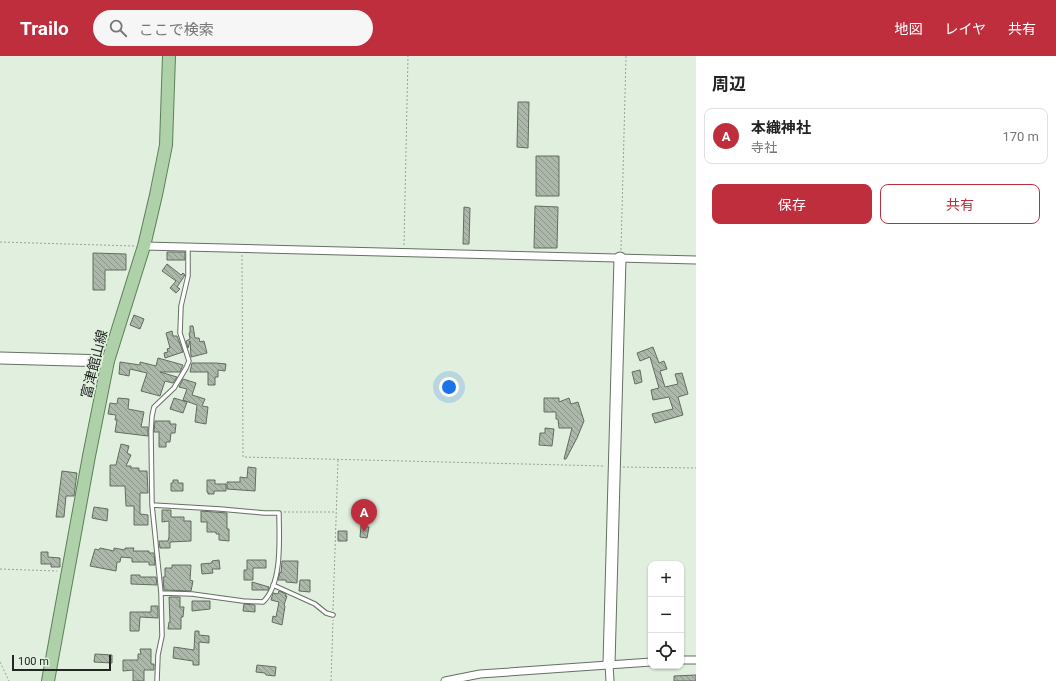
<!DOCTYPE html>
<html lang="ja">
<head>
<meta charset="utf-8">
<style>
	body { margin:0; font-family:Roboto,"Noto Sans JP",sans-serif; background:#f6f6f6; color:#222 }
	.controls { position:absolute; right:12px; bottom:12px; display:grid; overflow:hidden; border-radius:8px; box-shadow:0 1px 3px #0004 }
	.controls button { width:36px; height:36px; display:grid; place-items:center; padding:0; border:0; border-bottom:1px solid #e0e0e0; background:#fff; color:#222; font:20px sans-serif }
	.scale { position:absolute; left:12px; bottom:10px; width:99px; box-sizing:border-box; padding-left:4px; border:2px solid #222722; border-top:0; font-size:11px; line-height:14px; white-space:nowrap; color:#222722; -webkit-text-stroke:3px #e1efdf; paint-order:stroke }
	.you { position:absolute; left:449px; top:331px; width:14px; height:14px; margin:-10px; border:3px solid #fff; border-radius:50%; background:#1a73e8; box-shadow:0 0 0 6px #1a73e833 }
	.badge { display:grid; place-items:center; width:26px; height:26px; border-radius:50%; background:#bf2e3d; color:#fff; font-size:13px; font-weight:700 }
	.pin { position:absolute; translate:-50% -33px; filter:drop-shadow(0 1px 2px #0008) }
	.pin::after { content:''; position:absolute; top:21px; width:14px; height:12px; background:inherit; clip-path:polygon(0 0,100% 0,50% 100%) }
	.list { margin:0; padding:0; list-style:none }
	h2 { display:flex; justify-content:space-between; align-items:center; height:52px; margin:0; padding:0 16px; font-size:17px }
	h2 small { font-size:13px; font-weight:400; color:#767676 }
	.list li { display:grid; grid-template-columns:26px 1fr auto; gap:12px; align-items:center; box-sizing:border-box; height:56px; margin:0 8px 8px; padding:0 8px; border:1px solid #e0e0e0; border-radius:8px }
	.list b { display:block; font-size:15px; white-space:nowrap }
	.list p { margin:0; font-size:13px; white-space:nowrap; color:#767676 }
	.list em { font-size:13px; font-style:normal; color:#767676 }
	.actions { display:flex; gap:8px; padding:12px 16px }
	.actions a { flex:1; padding:9px 0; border:1px solid #bf2e3d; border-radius:8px; text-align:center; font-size:14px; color:#bf2e3d }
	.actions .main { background:#bf2e3d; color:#fff }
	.icon { flex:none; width:22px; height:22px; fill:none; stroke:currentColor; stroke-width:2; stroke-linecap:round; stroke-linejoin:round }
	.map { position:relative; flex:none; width:696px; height:625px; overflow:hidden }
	header { display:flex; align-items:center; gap:24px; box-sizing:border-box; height:56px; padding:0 20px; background:#bf2e3d; color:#fff }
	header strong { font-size:19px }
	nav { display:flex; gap:22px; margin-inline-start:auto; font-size:14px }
	.search { width:280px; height:36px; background:#f6f6f6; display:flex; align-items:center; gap:10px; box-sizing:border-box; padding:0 14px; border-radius:22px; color:#767676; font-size:15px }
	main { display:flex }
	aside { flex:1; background:#fff }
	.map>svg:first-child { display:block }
	.building { fill:url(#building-back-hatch); stroke:#626d60 }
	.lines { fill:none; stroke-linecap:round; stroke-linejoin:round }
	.lane-casing { stroke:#647062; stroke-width:5.5 }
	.street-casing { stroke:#647062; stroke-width:9 }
	.secondary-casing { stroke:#647062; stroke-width:13 }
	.primary-casing { stroke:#5a8155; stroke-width:14 }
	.path { stroke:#98a397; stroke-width:1; stroke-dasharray:2 2; stroke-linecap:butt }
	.lane { stroke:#fff; stroke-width:3.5 }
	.street { stroke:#fff; stroke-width:7 }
	.secondary { stroke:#fff; stroke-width:11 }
	.primary { stroke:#aed1a9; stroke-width:12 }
	.labels { text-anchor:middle; stroke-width:3.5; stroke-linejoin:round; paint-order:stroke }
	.street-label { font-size:14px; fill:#222722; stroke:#e1efdf }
</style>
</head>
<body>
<header>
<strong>Trailo</strong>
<div class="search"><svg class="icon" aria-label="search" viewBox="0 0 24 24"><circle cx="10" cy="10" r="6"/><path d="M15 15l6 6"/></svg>ここで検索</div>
<nav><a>地図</a><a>レイヤ</a><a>共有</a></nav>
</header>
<main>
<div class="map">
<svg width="696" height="625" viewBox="0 0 696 625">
	<defs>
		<pattern id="building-back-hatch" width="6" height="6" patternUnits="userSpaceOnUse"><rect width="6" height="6" fill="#acb9aa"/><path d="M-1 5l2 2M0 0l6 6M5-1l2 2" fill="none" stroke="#8c968a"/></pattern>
	</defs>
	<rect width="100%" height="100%" fill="#e1efdf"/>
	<path class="building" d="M518,46H529L528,92L517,91Z
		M536,100H559V140H536Z
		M535,150L558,151L557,192H534Z
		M464,151L470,152L469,188H463Z
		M167,196H185V204H167Z
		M93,197L126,198V214H105V234H93Z
		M167,208L181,219L183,217L185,219L177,231L180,233L176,237L170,232L176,225L162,215Z
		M134,259L144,263L140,273L130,269Z
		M190,270H193L195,282H199L200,286L204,285L207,297L191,301L190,285L188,292L186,285L190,283L189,277H190Z
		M172,275L173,280H177L183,296L165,302L164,297L168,296L167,293L170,292L166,277Z
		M653,291L659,307L664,305L667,313L660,315L665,331L678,328L675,318L682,317L688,338L678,341L683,359L655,367L652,358L673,353L669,341L653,344L651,334L659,332L650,301L640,305L637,297Z
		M158,302L183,309L180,316H160L177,321L173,327L165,325L160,340L141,335L147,317L130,313L129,320L119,318L120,306L140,309V306L156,310Z
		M192,307H216L226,308L225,315L218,314V321H215V329H208V316H190Z
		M640,314L642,326L635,328L632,316Z
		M183,323L196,327L192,339L205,343L202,350L208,351L206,368L195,366L197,349L183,344L187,333L179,331Z
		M118,342L129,343L128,353L144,356L141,371H148V380L115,376L117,364H115L116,359L108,358L110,347L117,348Z
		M174,342L187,346L183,357L170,353Z
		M544,342H559V346L569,342L571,348L578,346L584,365L577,382L566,403H564L572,372H559L558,363H556V356H544Z
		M155,365H170V368H176L175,377H171L170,386H166V391H159V376H154Z
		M545,372L554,373L552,390L539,389L540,377H545Z
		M121,388L129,390L127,397L131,399L126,410H131V412H139V415H147L148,437H140V458L148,459V469H134V450H126L125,430H110V409H116Z
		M248,411L256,412L255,435L227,433V426H240V421L247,422Z
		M62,415L77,417L74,440H66L64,461H56Z
		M173,424H178V427H183V435H171V427H173Z
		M207,424H215V428H226V435H214V438H208V436H207Z
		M94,451L108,453L107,465L92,462Z
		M162,454H171V461H184V465H191V485L170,486V492H160L159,485H168L169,481V465L162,466Z
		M201,455L227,457V473H229V485L219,484V478H216V476H207V466H201Z
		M361,470L369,471L367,482L360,481Z
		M338,475H347V485H338Z
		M100,492L114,495V492L125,494V492H134L133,495H149V497H154L155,509H149V506H132V502L121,501L120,506H117L116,515L90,510L95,493L99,494Z
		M41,496H48V501L60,502V511H51V508H41Z
		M219,504L220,513H212L213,517L202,518L201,508L212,507V505Z
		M247,504H266V512H253V524H244V514H247Z
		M282,505H298L297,527L286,526V524H278L280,516L281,517Z
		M172,509H191L190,524L193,525L191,535L164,534L163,521H165V512H172Z
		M131,519H140V521H156L157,529L131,528Z
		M300,524H310V536L299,535Z
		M252,526L269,531L268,534H252Z
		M279,535L286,538L285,540H287L284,549L285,550L282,569L272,566L273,560L276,561L279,546L271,544L273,537L278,538Z
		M169,541H180V551H184L183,561H181V573H168L169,566H170Z
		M192,545H210V553L192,555Z
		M244,548L255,549V556L243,555Z
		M151,550H158V562L140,561L139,575H130V556H151Z
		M195,575H199V579L209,580V587L199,586V609H193V605L173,602L174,591L194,594Z
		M140,593H151V608H154V614H144V625H133V614L123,615V604H138V598H141Z
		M95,598L112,599V607L94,606Z
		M257,609L276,611L275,620L266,619L265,617L256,616Z
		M696,619V625H674V620Z"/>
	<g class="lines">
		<g class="lane-casing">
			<path id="lane" d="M152,449L220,453L264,457H279C279,482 283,527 263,546L243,545L192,538L161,537
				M273,529L315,548L326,557L333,559
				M157,625L158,599L162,580L161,537L152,449L151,375L152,360L154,351L174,332L186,312L189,305L180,277L181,250L188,220V191"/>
		</g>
		<g class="street-casing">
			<path id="street" d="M144,190L696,204
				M681,604H696
				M609,608L610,625
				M445,625L480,618L651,606"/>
		</g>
		<g class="secondary-casing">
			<path id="secondary" d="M0,302L108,305
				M609,608L620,202"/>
		</g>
		<g class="primary-casing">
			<path id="primary" d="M48,625L89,400L108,305L144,190L156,139L166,89L169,0"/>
		</g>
		<path class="path" d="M0,186L134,190
			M404,189L408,0
			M621,194L626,0
			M242,199L243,401L605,410
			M623,411L696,412
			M284,456H335
			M0,513L57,515
			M333,554L338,404
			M0,606L9,625
			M331,625L333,564"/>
		<use href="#lane" class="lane"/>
		<use href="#street" class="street"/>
		<use href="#secondary" class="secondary"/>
		<use href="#primary" class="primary"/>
	</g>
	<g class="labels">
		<g class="street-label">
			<text transform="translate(94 308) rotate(-76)" y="5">富津館山線</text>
		</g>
	</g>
</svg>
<div class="controls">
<button>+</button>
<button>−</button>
<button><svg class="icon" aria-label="locate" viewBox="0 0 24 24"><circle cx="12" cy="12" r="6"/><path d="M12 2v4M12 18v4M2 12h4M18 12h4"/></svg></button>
</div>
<div class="scale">100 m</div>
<div class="you"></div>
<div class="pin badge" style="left:364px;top:476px">A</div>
</div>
<aside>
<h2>周辺<small></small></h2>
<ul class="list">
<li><span class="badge">A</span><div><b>本織神社</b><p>寺社</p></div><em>170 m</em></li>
</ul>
<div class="actions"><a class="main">保存</a><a>共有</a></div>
</aside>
</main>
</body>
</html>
